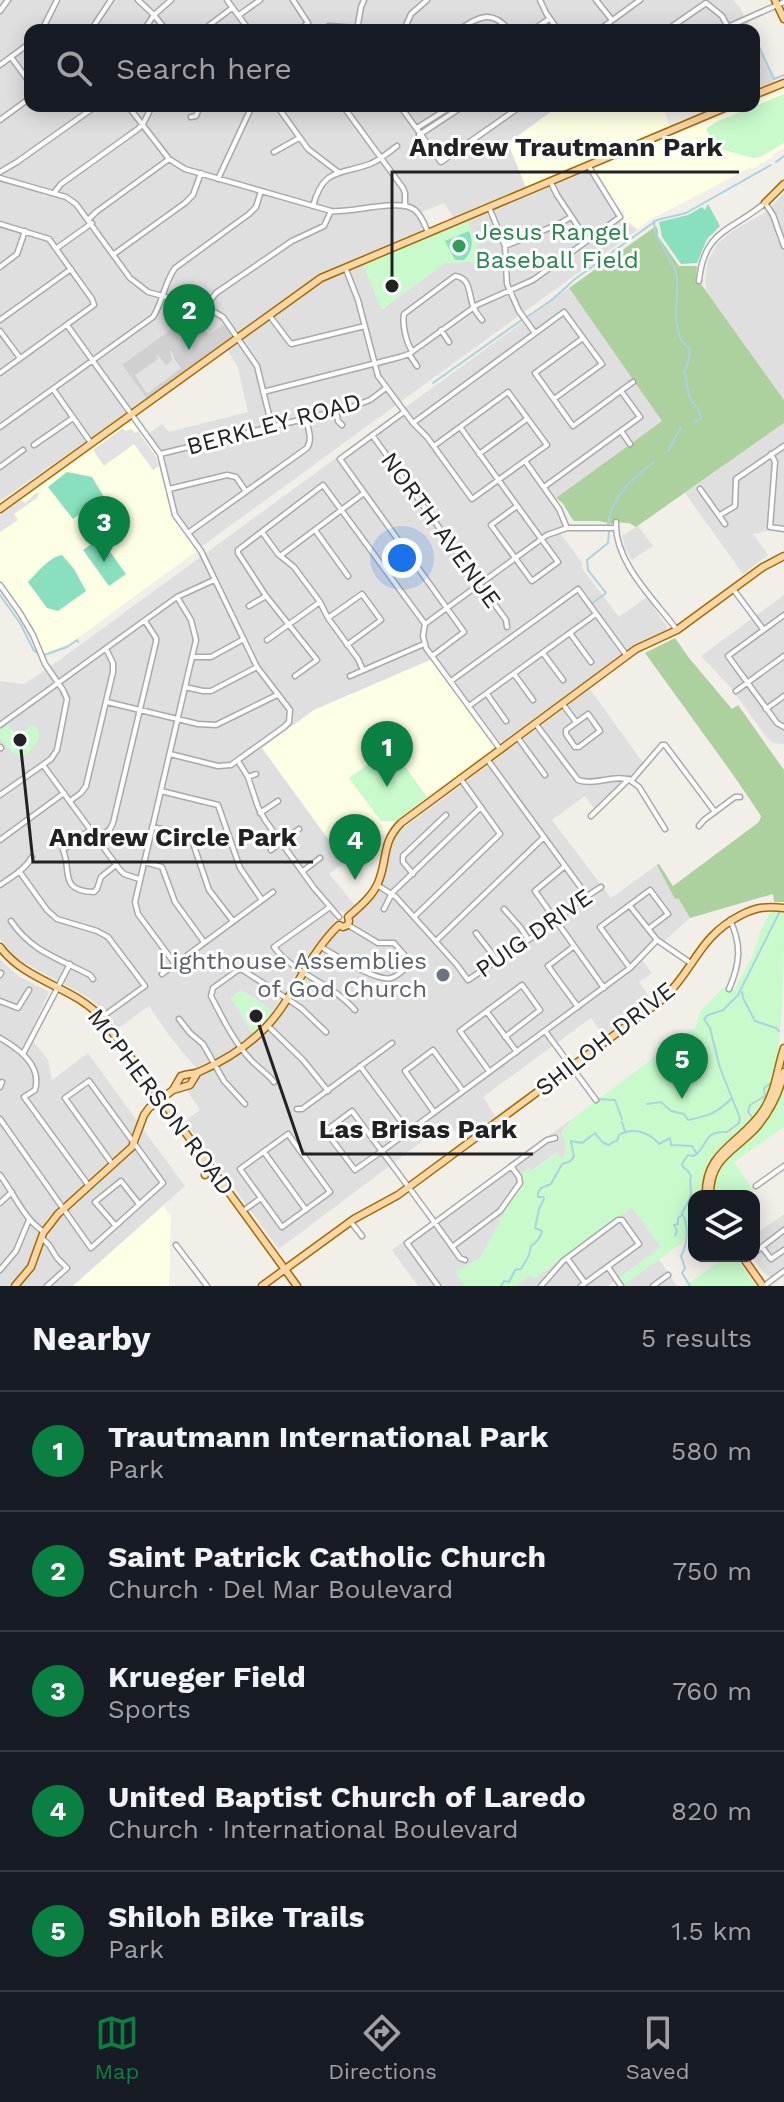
<!DOCTYPE html>
<html lang="en">
<head>
<meta charset="utf-8">
<style>
	body { margin:0; font-family:"Work Sans",sans-serif; background:#20242c; color:#f1f3f6 }
	.controls { position:absolute; right:24px; bottom:24px; display:grid; overflow:hidden; border-radius:16px; box-shadow:0 4px 20px #0003 }
	.controls button { width:72px; height:72px; display:grid; place-items:center; padding:0; border:0; border-bottom:2px solid #363941; background:#171b24; color:#f1f3f6; font:40px sans-serif }
	.you { position:absolute; left:402px; top:558px; width:28px; height:28px; margin:-20px; border:6px solid #fff; border-radius:50%; background:#1a73e8; box-shadow:0 0 0 12px #1a73e833 }
	.badge { display:grid; place-items:center; width:52px; height:52px; border-radius:50%; background:#0b8043; color:#fff; font-size:26px; font-weight:700 }
	.pin { position:absolute; translate:-50% -66px; filter:drop-shadow(0 2px 4px #0008) }
	.pin::after { content:''; position:absolute; top:42px; width:28px; height:24px; background:inherit; clip-path:polygon(0 0,100% 0,50% 100%) }
	.list { margin:0; padding:0; list-style:none }
	h2 { display:flex; justify-content:space-between; align-items:center; height:104px; margin:0; padding:0 32px; font-size:34px }
	h2 small { font-size:26px; font-weight:400; color:#9ea1a6 }
	.list li { display:grid; grid-template-columns:52px 1fr auto; gap:24px; align-items:center; box-sizing:border-box; height:120px; padding:0 32px; border-top:2px solid #363941 }
	.list b { display:block; font-size:30px; white-space:nowrap }
	.list p { margin:0; font-size:26px; white-space:nowrap; color:#9ea1a6 }
	.list em { font-size:26px; font-style:normal; color:#9ea1a6 }
	.icon { flex:none; width:44px; height:44px; fill:none; stroke:currentColor; stroke-width:2; stroke-linecap:round; stroke-linejoin:round }
	.map { position:relative; flex:none; width:784px; height:1286px; overflow:hidden }
	.search { position:absolute; background:#171b24; box-shadow:0 4px 20px #0003; left:24px; right:24px; top:24px; height:88px; display:flex; align-items:center; gap:20px; box-sizing:border-box; padding:0 28px; border-radius:16px; color:#9ea1a6; font-size:30px }
	.sheet { height:704px; background:#171b24 }
	nav { display:flex; justify-content:space-around; align-items:center; box-sizing:border-box; height:112px; border-top:2px solid #363941; background:#171b24; font-size:22px; color:#9ea1a6 }
	nav a { display:grid; justify-items:center; gap:4px }
	nav .on { color:#0b8043 }
	.map>svg:first-child { display:block }
	.residential { fill:#e0dfdf }
	.education { fill:#ffffe5 }
	.religious { fill:#d0d0d0 }
	.forest { fill:#add19e }
	.park { fill:#c8facc }
	.pitch { fill:#88e0be }
	.parking { fill:#e2e2e2 }
	.lines { fill:none; stroke-linecap:round; stroke-linejoin:round }
	.stream { stroke:#aad3df; stroke-width:2 }
	.minor-casing { stroke:#a9a9a9; stroke-width:7 }
	.major-casing { stroke:#a06b00; stroke-width:9 }
	.minor { stroke:#fff; stroke-width:4 }
	.major { stroke:#fcd6a4; stroke-width:6 }
	.leisure-dot { fill:#2e9e5b; stroke:#fff; stroke-width:3 }
	.worship-dot { fill:#6b7280; stroke:#fff; stroke-width:3 }
	.labels { text-anchor:middle; stroke-width:6; stroke-linejoin:round; paint-order:stroke }
	.leisure-label { font-size:24px; fill:#27864d; stroke:#fff; text-anchor:start }
	.street-label { font-size:24px; fill:#222; stroke:#fff }
	.worship-label { font-size:24px; fill:#5b616d; stroke:#fff; text-anchor:end }
	.leader { fill:none; stroke:#222; stroke-width:3 }
	.callout-dot { fill:#222; stroke:#fff; stroke-width:3 }
	.callout-label { font-size:26px; text-anchor:middle; font-weight:bold; fill:#222; stroke:#fff; stroke-width:6; stroke-linejoin:round; paint-order:stroke }
</style>
</head>
<body>
<div class="map">
<svg width="784" height="1286" viewBox="0 0 784 1286">
	<rect width="100%" height="100%" fill="#f2efe9"/>
	<path class="residential" d="M0,0H733L739,6L752,30H30V106H559L508,143L526,187L454,218L444,203L417,214L422,224V232L318,277L239,332L235,331L228,321L209,335L122,365L147,399L0,501Z
		M754,35L774,82L754,91Z
		M585,171L590,173L619,218L637,230L201,547L177,514L161,451L148,434L162,424L169,432L248,412L238,368L227,349L315,285L363,264L382,309L445,263L483,261L467,220Z
		M784,193V400L707,292L705,279L708,261L717,244L734,230L766,212Z
		M569,288L663,420L552,501L565,524L557,529L583,564L581,567L619,617L647,597L667,627L665,633L643,641L629,649L502,742L499,741L436,657L314,710L262,748L345,862L329,874L355,905L347,912L339,911L335,917L334,924L311,950L273,1011L241,990L231,998L253,1034L224,1054L196,1068L171,1038L149,1006L117,1029L105,1012L89,998L16,958L0,939V681L24,684L47,669Z
		M784,423V527L774,526L767,531L753,534L768,555L743,574L685,493Z
		M638,526L653,546L632,560L625,548L622,536Z
		M784,595V744L773,743L767,738L731,688L701,656Z
		M590,689L643,763L595,810L585,796L552,820L611,898L657,865L675,898L677,897L690,918L664,941L656,944L642,960L652,973L639,982L652,1001L604,1037L591,1018L483,1097L496,1117L463,1142L448,1122L279,1249L185,1121L200,1110L187,1091L190,1089L198,1077L264,1033L276,1020L324,945L337,932L347,930L352,923L353,918L377,894L385,877L391,845L397,833Z
		M0,960L20,977L49,992L29,1036L48,1060L52,1080L88,1053L137,1121L133,1137L127,1147L47,1219L26,1270L10,1286H0Z
		M569,1121L570,1123L561,1132L566,1142L565,1156L561,1158L556,1153L531,1171L507,1208L481,1257L456,1273L465,1286H418L392,1250Z
		M143,1129L185,1186L73,1286H20L35,1269L43,1247L55,1222L131,1154L139,1144Z
		M632,1207L661,1247L608,1286H515L530,1275L534,1279Z
		M784,1214V1267L770,1277L764,1273L751,1256H754V1235Z
		M659,1259L677,1286H622Z"/>
	<path class="education" d="M784,90V148L773,154L774,156L752,169L751,167L648,221L639,229L624,219V211L618,208L594,172L596,168L745,106H754V102Z
		M559,106H662L670,127L526,187L508,143Z
		M129,422L133,423L157,456L173,515L198,550L71,643L42,655L31,626L0,581V514Z
		M431,660L495,746V749L427,797L393,750L349,778L381,821H395L387,832L345,862L262,748L314,710Z
		M163,1206L171,1215L169,1286H73Z"/>
	<path class="religious" d="M228,321L235,331L239,332L147,399L122,365L180,323L206,331L209,335Z"/>
	<path class="forest" d="M656,226L658,230V236L679,266H697L696,277L784,400V423L636,527L629,523L613,522L612,524L599,521H574C566,512 567,505 556,498L662,421L569,288Z
		M675,638L689,658L732,709L738,705L784,770V902H774L773,894L690,918L678,898L675,899L657,865L659,864L673,886L759,822L761,816L734,776L645,653Z"/>
	<path class="park" d="M784,94V143L760,157L753,158L720,149L707,132V128L718,121Z
		M467,220L483,261L445,263L381,309L363,264Z
		M8,725L17,736L31,726L37,727C43,741 33,748 23,756C11,755 7,745 0,739V731Z
		M388,750H393L427,797L395,821H381L349,778Z
		M771,911L784,913C784,970 784,1036 770,1091C754,1135 701,1144 703,1196H694V1234L624,1285L619,1278L661,1247L632,1207L534,1279L530,1275L515,1286H465L455,1273L481,1257L507,1208L524,1184L521,1174L529,1168L532,1171L557,1153L561,1158L565,1156L566,1142L561,1132L570,1123L569,1121L696,1026L700,1012L724,987L734,990L752,957L761,930Z
		M241,990L273,1011L253,1034L231,998Z
		M784,1085V1127L734,1162L754,1191L746,1196H713C713,1158 737,1154 758,1130C770,1116 778,1101 784,1085Z
		M727,1256H735L756,1286H685Z"/>
	<path class="pitch" d="M708,204L720,226L707,239L697,263L681,264L662,237L659,222L688,215L702,207L705,210Z
		M469,231C474,242 472,252 464,260H455L445,241Z
		M67,472L92,477L104,497L73,519L48,487Z
		M100,538L126,574L109,586L83,550Z
		M62,555L74,569L86,591L58,611L47,608L28,582C38,572 48,558 62,555Z"/>
	<path class="parking" d="M170,351H172L175,360L181,368L147,394L135,375L158,359L156,356L158,355L166,365L172,360Z
		M123,428L125,431L131,429L135,433L138,431L156,457L159,466L153,470L134,444L104,466L93,450Z
		M36,493H39L37,498L14,514L18,520L0,532V515L21,500L25,503Z"/>
	<g class="lines">
		<path class="stream" d="M749,26L751,30
			M754,36L774,79L784,75
			M776,162L784,156
			M654,221L655,232L671,263C685,276 669,317 681,339C683,343 687,346 690,350L688,363L684,371C688,381 686,391 691,400C696,408 700,410 701,419L694,422
			M527,317L553,299L575,279L657,220L686,213L771,165
			M433,383L523,319
			M668,451L681,428
			M608,524C612,496 632,479 654,462
			M0,595L20,623L34,651L37,652
			M591,604L606,593L588,570L587,560L608,543L609,531
			M44,655L67,647L77,640L78,642
			M742,992L743,998L755,1021L776,1028L779,1031
			M598,1099L615,1100L622,1119
			M647,1104L661,1102L671,1111L684,1114L688,1120C707,1116 716,1114 731,1099
			M752,1117L748,1112L750,1105L765,1096L764,1088L771,1083
			M622,1122L625,1132
			M675,1236L677,1231L674,1225L678,1224V1218L682,1215
			M501,1286L504,1281L509,1282L515,1270L521,1269L529,1255L531,1246C536,1243 541,1237 542,1231L535,1228L539,1209L544,1199L543,1197H538V1193L541,1188L551,1184L562,1164L569,1162L574,1157L571,1141L582,1143L595,1133L602,1142L609,1145L613,1142L617,1141L619,1135C633,1127 649,1132 659,1144L670,1138L671,1145L692,1146L697,1154C709,1141 705,1131 727,1132L739,1123L740,1118L720,1068L710,1028L704,1019L708,1015L723,1010L738,995L780,911
			M690,1286L682,1273L685,1268L681,1256C688,1244 689,1225 682,1213C686,1206 691,1200 691,1192C691,1186 689,1183 691,1176L688,1171L683,1167L682,1164L688,1155L693,1156L697,1154"/>
		<g class="minor-casing">
			<path id="minor" d="M138,0L154,15L166,30
				M227,0L249,30
				M293,0L308,23L299,30
				M540,0L546,13L558,30
				M596,0L612,20
				M0,11L8,0
				M239,15L260,0
				M329,26L357,28
				M42,30L57,0
				M91,30L111,0
				M144,30L154,15L171,0
				M203,30L232,8
				M357,30L361,7L364,0
				M404,30L411,14L427,0
				M459,30C477,17 492,9 509,30
				M533,30L549,19
				M599,30L640,0
				M667,30L706,3L722,16L728,27
				M721,30L784,2
				M11,57L30,83
				M0,65L30,43
				M128,106L169,159L185,169L331,211C352,213 400,198 415,210C422,216 424,224 428,232
				M277,106L308,149L338,172
				M343,106L403,188L405,193V205
				M400,106L441,162L521,106
				M191,117L196,116L200,106
				M0,120L30,98
				M417,128L452,106
				M419,135L463,106
				M274,152L299,138
				M0,172L17,162L96,106
				M0,178L66,197L76,204L130,278L148,292L209,309L223,317L257,366L272,427
				M218,179L252,106
				M550,181L557,195L587,240
				M54,193L61,184L138,129L143,124L152,106
				M313,206C323,168 339,175 370,164C380,160 389,152 397,146
				M489,207L505,246L507,284L519,311L535,333
				M89,219L96,212L169,159
				M0,224L49,239L92,299L94,305L0,373
				M505,246L559,224L571,217
				M57,248L92,223
				M114,254L185,203L193,195L201,173
				M0,267L17,254L25,231
				M345,267L358,300L378,376L413,423L427,437L472,499L547,445L508,392L434,446
				M699,281C704,229 732,231 765,203L773,215L784,246
				M209,308L210,301L216,293L292,241L324,226L331,211
				M269,315L291,344L365,326
				M0,320L71,269
				M67,325L160,454L175,515L201,551L257,667L290,710L289,722L284,727L231,765L218,766L170,754
				M441,330L449,342
				M0,331L20,358
				M583,338L535,373L573,426L633,382
				M412,351C406,342 402,324 404,314L455,276C472,278 468,296 474,308C476,313 479,316 482,320
				M409,354L417,366
				M53,389L91,443
				M263,392L400,357L409,354L477,305L533,280L620,217L588,165
				M336,411L338,421L342,425
				M404,412L340,459L464,632L432,656
				M413,423L564,312L602,364L554,399
				M0,427L153,317C163,302 164,283 175,268L249,214L256,207L261,191
				M460,427L558,562L532,581L491,525L517,506
				M621,431L630,444
				M372,435L506,620L507,627
				M34,445L73,418
				M160,454L349,408L370,400L386,388
				M479,454L527,419
				M771,454L775,462L770,527L784,529
				M525,461L559,509L567,528
				M0,467L23,450
				M544,487L640,417L621,391
				M169,489L227,475L236,477L245,490
				M700,489L725,524
				M720,515L735,506L736,479L784,446
				M616,522C614,562 654,599 677,630
				M315,530L348,576
				M262,532L278,554L294,567L320,602L328,618L358,659L363,670
				M188,533L307,448C313,439 308,429 306,419
				M280,556L364,493
				M0,585L20,613L33,635L45,664L63,690L67,699L57,750L51,759L0,795
				M733,589L763,629
				M249,606L266,596
				M784,615L728,656L777,723L784,727
				M328,618L362,594L381,620L347,645
				M425,624L547,535L567,528H616
				M425,624L423,636L426,648L500,749
				M570,633L591,662
				M267,640L320,602
				M543,653L563,680
				M193,657H211L242,640
				M514,674L533,700
				M295,676L317,660L266,596L238,553V550L323,485L425,624
				M350,676L424,644
				M451,681L578,589L627,656
				M185,687L203,691H211L257,667
				M736,691L784,656
				M487,694L506,721
				M107,702L198,724L216,725L277,695
				M562,703L576,722
				M469,706L596,614
				M766,709L784,696
				M588,714L600,731L579,747H575L566,734V730Z
				M535,723L578,780C595,786 614,774 631,780
				M0,725L177,597L214,580
				M518,738L545,775
				M0,747L1,748
				M487,759L587,896
				M238,761L248,777L258,807L265,820L314,888L339,917
				M43,765L120,870L124,874L139,879
				M248,777L256,774
				M631,781L662,745H665L715,812
				M631,781L639,787L665,829
				M161,791L218,805L240,868L262,900
				M70,801L81,793L86,786L113,672V663L106,649
				M260,813L278,801
				M591,816L629,779
				M699,826L704,820L735,797H740
				M152,827L181,833L189,837L193,843L209,890L233,921
				M90,830L63,850C72,870 58,891 94,892L97,889L101,877L116,865
				M98,839L110,829L113,823L156,642V638L145,621
				M0,840L64,793
				M271,850L299,829
				M144,862L162,867L175,902L204,942
				M565,866L535,891L604,988
				M19,871L47,910L57,919L97,931L108,937L145,986L102,1017
				M303,871L320,858
				M413,874L403,862V856L446,815
				M0,885C11,877 25,870 32,857
				M377,885L396,897L457,965L468,980L561,918L572,906L601,887
				M630,906L657,940L692,964
				M330,907L274,947C295,975 332,983 355,1010
				M384,909L392,893L481,807
				M504,909L520,927L528,939
				M414,917L500,834L460,778
				M11,921C32,952 58,958 90,975L93,979
				M476,933L497,960
				M436,941L544,837
				M321,947C335,955 376,982 391,978C398,976 402,971 407,967V958L394,943H378L348,925
				M573,947L548,966L578,1007
				M175,964L138,914L135,902L196,640L191,620L177,597
				M630,968L600,927L650,890L668,914L648,929
				M162,974L273,892
				M0,975L1,973
				M729,989C740,964 742,945 730,920
				M0,1001L18,1008L29,990
				M487,1012L517,1052
				M179,1019L190,1033L203,1044L224,1081L245,1104
				M268,1026L303,1060L328,1091
				M545,1031L596,1100
				M0,1038C19,1049 42,1065 35,1090L24,1097L89,1186
				M23,1054L70,964
				M360,1066L408,1131
				M489,1071L460,1031L522,985L540,1010L505,1037
				M274,1082C267,1073 257,1067 250,1059C234,1042 222,1017 211,996L213,988L238,970H243L301,1008L326,1032
				M0,1087L2,1082
				M297,1109H302L392,1043
				M434,1112L405,1071L433,1050L463,1091
				M0,1119L91,1248L163,1183L89,1081L65,1098L113,1165
				M288,1134L330,1192L282,1227L240,1169Z
				M264,1152L306,1210
				M0,1175C15,1195 23,1218 44,1232
				M756,1186L784,1166
				M0,1203L12,1192
				M243,1211L261,1198
				M350,1221L362,1236
				M115,1225L95,1202L121,1181L139,1204
				M43,1239L49,1245L57,1258L67,1268L47,1286
				M176,1245L207,1286
				M452,1247L500,1211L520,1183L519,1177L511,1166
				M762,1247L771,1259L784,1250
				M754,1253L784,1230
				M567,1258L585,1283
				M465,1260L460,1258C425,1208 388,1160 352,1111L328,1129L327,1133L355,1170L382,1151L630,968L657,940
				M608,1267L621,1286
				M0,1270L16,1251L29,1220
				M438,1286L407,1243L547,1140L555,1138
				M541,1286L563,1261L618,1220H622L639,1244L581,1286
				M653,1286L668,1275
				M764,1286L784,1271"/>
		</g>
		<g class="major-casing">
			<path id="major" d="M775,0L784,19
				M754,95L784,83
				M765,203L784,184
				M0,509L321,278L729,106
				M0,947C26,982 73,986 102,1018L297,1286
				M173,1090L181,1076C187,1074 194,1074 199,1072C231,1058 262,1037 282,1007C301,979 314,949 339,925L343,927L348,925L349,921L348,917C359,907 372,897 378,883C388,860 381,843 401,823L636,649L677,630L763,567L784,556
				M202,1162L206,1168L205,1175
				M706,1196C704,1150 743,1143 764,1109C776,1090 777,1069 784,1048
				M710,1196C709,1159 733,1152 755,1129C769,1113 779,1094 784,1072
				M44,1232L58,1214L132,1147L144,1115L149,1108L173,1090L190,1085L198,1072
				M742,1256L763,1286
				M15,1286L31,1267L44,1231
				M262,1286L354,1219L398,1195L663,999C695,969 698,937 741,915C756,907 767,906 784,908"/>
		</g>
		<use href="#minor" class="minor"/>
		<use href="#major" class="major"/>
	</g>
	<circle class="leisure-dot" cx="459" cy="246" r="8"/>
	<circle class="worship-dot" cx="443" cy="975" r="8"/>
	<g class="labels">
		<g class="leisure-label">
			<text x="475" y="240">Jesus Rangel<tspan x="475" dy="28">Baseball Field</tspan></text>
		</g>
		<g class="street-label">
			<text transform="translate(274 424) rotate(-15)" y="8">BERKLEY ROAD</text>
			<text transform="translate(441 530) rotate(54)" y="8">NORTH AVENUE</text>
			<text transform="translate(534 933) rotate(-35)" y="8">PUIG DRIVE</text>
			<text transform="translate(605 1039) rotate(-38)" y="8">SHILOH DRIVE</text>
			<text transform="translate(161 1102) rotate(53)" y="8">MCPHERSON ROAD</text>
		</g>
		<g class="worship-label">
			<text x="427" y="969">Lighthouse Assemblies<tspan x="427" dy="28">of God Church</tspan></text>
		</g>
	</g>
	<path class="leader" d="M392 286L392 172H739M20 740L33 862H313M256 1016L303 1154H533"/>
	<g class="callout-dot">
		<circle cx="392" cy="286" r="8"/>
		<circle cx="20" cy="740" r="8"/>
		<circle cx="256" cy="1016" r="8"/>
	</g>
	<g class="callout-label">
		<text x="566" y="156">Andrew Trautmann Park</text>
		<text x="173" y="846">Andrew Circle Park</text>
		<text x="418" y="1138">Las Brisas Park</text>
	</g>
</svg>
<div class="controls">
<button><svg class="icon" aria-label="layers" viewBox="0 0 24 24"><path d="M12 4l9 5-9 5-9-5zM3 14l9 5 9-5"/></svg></button>
</div>
<div class="you"></div>
<div class="pin badge" style="left:387px;top:787px">1</div>
<div class="pin badge" style="left:189px;top:350px">2</div>
<div class="pin badge" style="left:104px;top:562px">3</div>
<div class="pin badge" style="left:355px;top:880px">4</div>
<div class="pin badge" style="left:682px;top:1099px">5</div>
<div class="search"><svg class="icon" aria-label="search" viewBox="0 0 24 24"><circle cx="10" cy="10" r="6"/><path d="M15 15l6 6"/></svg>Search here</div>
</div>
<section class="sheet">
<h2>Nearby<small>5 results</small></h2>
<ul class="list">
<li><span class="badge">1</span><div><b>Trautmann International Park</b><p>Park</p></div><em>580 m</em></li>
<li><span class="badge">2</span><div><b>Saint Patrick Catholic Church</b><p>Church · Del Mar Boulevard</p></div><em>750 m</em></li>
<li><span class="badge">3</span><div><b>Krueger Field</b><p>Sports</p></div><em>760 m</em></li>
<li><span class="badge">4</span><div><b>United Baptist Church of Laredo</b><p>Church · International Boulevard</p></div><em>820 m</em></li>
<li><span class="badge">5</span><div><b>Shiloh Bike Trails</b><p>Park</p></div><em>1.5 km</em></li>
</ul>
</section>
<nav>
<a class="on"><svg class="icon" aria-label="map" viewBox="0 0 24 24"><path d="M3 6l6-2 6 2 6-2v14l-6 2-6-2-6 2zM9 4v14M15 6v14"/></svg>Map</a>
<a><svg class="icon" aria-label="directions" viewBox="0 0 24 24"><path d="M12 3l9 9-9 9-9-9zM9 14v-3h6M13 9l2 2-2 2"/></svg>Directions</a>
<a><svg class="icon" aria-label="saved" viewBox="0 0 24 24"><path d="M7 4h10v16l-5-4-5 4z"/></svg>Saved</a>
</nav>
</body>
</html>
